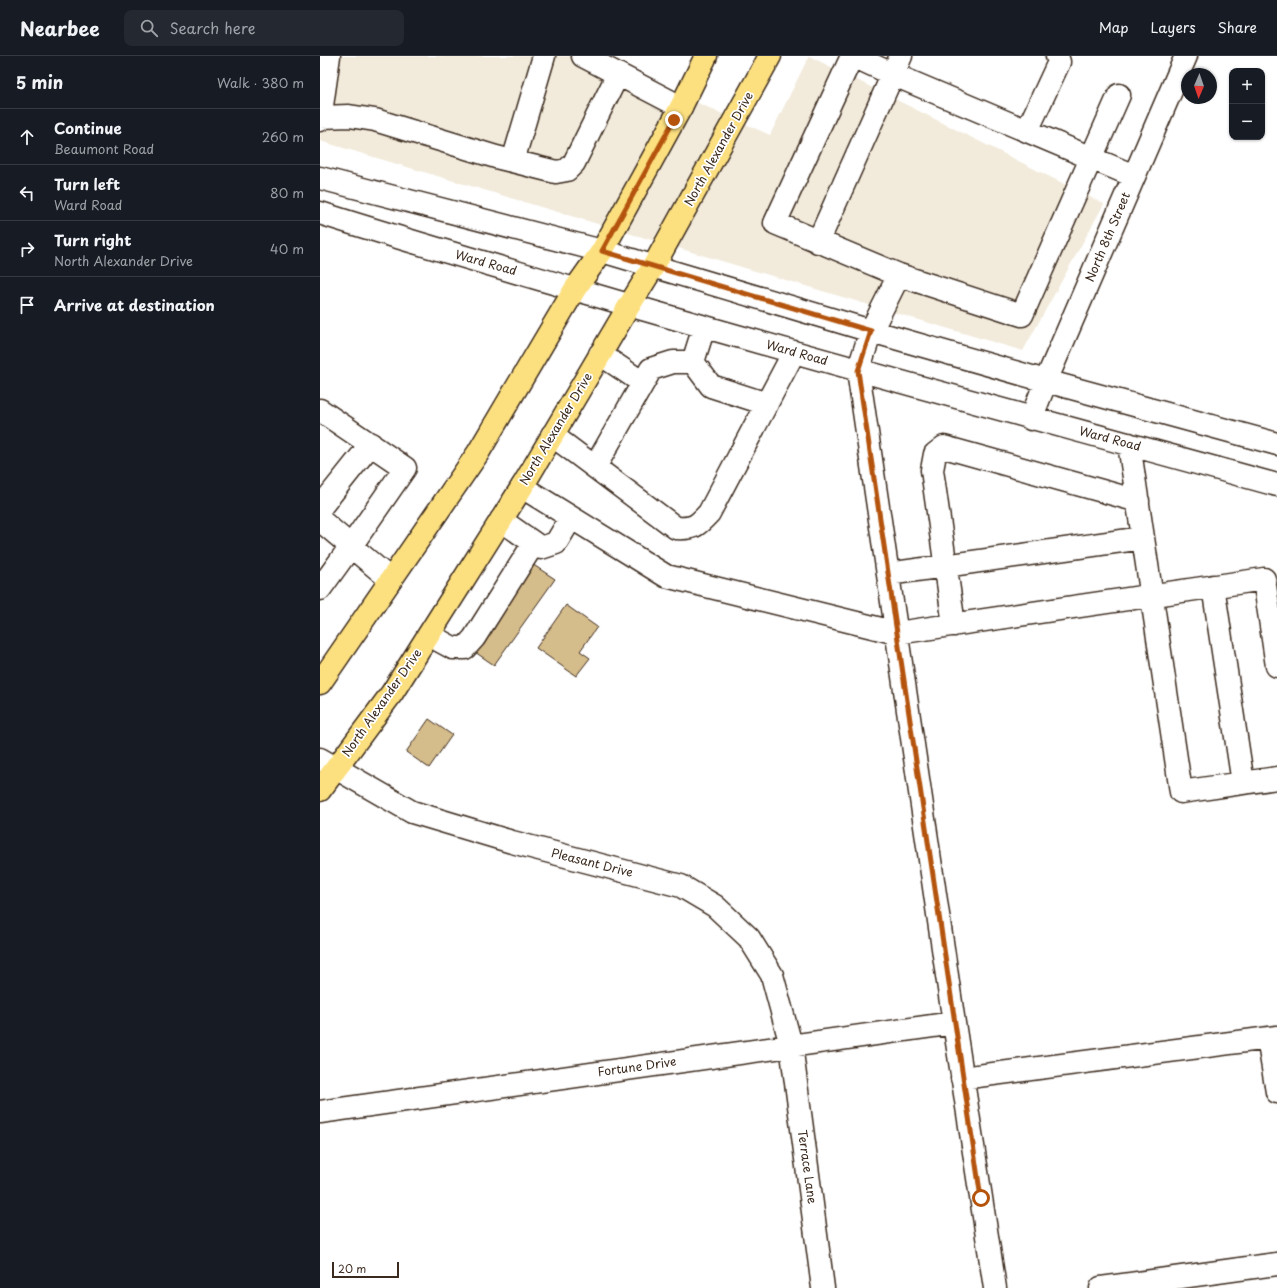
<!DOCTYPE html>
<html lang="en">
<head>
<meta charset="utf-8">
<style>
	body { margin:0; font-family:"Playpen Sans",sans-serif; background:#242831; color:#f1f3f6 }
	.controls { position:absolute; right:12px; top:12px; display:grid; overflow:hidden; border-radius:8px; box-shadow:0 1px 3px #0004 }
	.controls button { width:36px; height:36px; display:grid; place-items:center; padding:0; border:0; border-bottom:1px solid #363941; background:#171b24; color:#f1f3f6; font:20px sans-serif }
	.compass { position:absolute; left:861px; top:12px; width:36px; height:36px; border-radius:50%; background:#171b24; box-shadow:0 1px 3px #0004; rotate:182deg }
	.scale { position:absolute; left:12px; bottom:10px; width:67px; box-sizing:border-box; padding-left:4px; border:2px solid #3b2a1e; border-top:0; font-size:11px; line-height:14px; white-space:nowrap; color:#3b2a1e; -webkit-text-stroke:3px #fff; paint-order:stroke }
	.stop { position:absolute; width:12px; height:12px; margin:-9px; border:3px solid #b45309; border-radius:50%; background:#fff }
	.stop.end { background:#b45309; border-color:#fff; box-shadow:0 1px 4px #0008 }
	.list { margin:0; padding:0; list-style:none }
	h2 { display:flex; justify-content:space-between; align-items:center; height:52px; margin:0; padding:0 16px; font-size:17px }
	h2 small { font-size:13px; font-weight:400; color:#9ea1a6 }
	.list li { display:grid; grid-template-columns:26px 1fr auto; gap:12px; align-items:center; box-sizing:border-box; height:56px; padding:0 16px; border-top:1px solid #363941 }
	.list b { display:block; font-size:15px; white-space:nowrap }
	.list p { margin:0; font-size:13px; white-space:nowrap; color:#9ea1a6 }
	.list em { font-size:13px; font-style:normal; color:#9ea1a6 }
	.icon { flex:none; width:22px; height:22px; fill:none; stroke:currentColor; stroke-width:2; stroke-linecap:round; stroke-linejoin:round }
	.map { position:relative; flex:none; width:957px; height:1232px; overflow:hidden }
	header { display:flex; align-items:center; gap:24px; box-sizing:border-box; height:56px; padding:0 20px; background:#171b24; border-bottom:1px solid #363941 }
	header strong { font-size:19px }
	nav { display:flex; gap:22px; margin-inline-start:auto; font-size:14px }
	.search { width:280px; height:36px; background:#242831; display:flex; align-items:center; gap:10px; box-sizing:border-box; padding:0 14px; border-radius:8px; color:#9ea1a6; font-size:15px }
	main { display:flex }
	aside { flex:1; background:#171b24 }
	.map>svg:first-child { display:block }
	.built { fill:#f2ebdc }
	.building { fill:#d5bc8b; stroke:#3b2a1e }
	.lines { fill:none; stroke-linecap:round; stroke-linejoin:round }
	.minor-casing { stroke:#3b2a1e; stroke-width:25 }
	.major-casing { stroke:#3b2a1e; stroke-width:25 }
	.minor { stroke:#fff; stroke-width:22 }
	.major { stroke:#fce080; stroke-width:22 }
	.route { stroke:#b45309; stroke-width:5 }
	.labels { text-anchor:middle; stroke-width:3.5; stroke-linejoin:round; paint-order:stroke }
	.street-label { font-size:12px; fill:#3b2a1e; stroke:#fff }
</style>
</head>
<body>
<header>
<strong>Nearbee</strong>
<div class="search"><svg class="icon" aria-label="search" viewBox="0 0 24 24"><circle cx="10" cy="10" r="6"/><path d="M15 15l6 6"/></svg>Search here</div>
<nav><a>Map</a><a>Layers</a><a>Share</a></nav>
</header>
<main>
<aside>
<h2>5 min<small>Walk · 380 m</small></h2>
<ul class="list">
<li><svg class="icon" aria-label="ahead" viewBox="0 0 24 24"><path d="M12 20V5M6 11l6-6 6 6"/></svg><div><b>Continue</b><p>Beaumont Road</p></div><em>260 m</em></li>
<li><svg class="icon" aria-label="left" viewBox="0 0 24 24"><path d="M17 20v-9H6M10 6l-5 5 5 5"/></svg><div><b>Turn left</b><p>Ward Road</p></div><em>80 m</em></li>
<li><svg class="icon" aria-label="right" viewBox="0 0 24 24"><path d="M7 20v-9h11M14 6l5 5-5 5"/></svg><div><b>Turn right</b><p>North Alexander Drive</p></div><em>40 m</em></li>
<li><svg class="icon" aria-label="arrive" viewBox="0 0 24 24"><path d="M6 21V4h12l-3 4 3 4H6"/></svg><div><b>Arrive at destination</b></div></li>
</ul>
</aside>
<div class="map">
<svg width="957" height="1232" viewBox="0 0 957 1232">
	<rect width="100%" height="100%" fill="#fff"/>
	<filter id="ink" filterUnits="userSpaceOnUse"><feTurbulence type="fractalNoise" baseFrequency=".025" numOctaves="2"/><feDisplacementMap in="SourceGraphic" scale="8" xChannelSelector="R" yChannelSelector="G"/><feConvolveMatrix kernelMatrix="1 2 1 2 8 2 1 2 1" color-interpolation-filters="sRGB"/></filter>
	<g filter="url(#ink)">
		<path class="built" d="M0,0H272L450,79L489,0L784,148L703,295L0,85Z"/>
		<path class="building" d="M212,508L235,523L174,609L152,594Z
			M246,549L277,571L260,595L270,602L256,620L216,592Z
			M109,663L132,679L109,712L86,696Z"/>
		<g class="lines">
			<g class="minor-casing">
				<path id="minor" d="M263,0L361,51
					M532,0L455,167L579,219L702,259L799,39
					M533,0L572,18L814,120
					M1,61L29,60L55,64L176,101L236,116L247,114L254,107L298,18
					M0,64L9,0
					M707,75L739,6L737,0
					M193,105L224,0
					M0,122L282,195L551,275L726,325L957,388
					M0,157C84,184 169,208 254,233C487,302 722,364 957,429
					M498,186L581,0
					M579,219L551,275L538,315L634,967L675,1232
					M280,298L323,327
					M373,306L391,330L447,348
					M0,354L85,412L31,490L0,533
					M711,363L726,325L866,0
					M232,379L356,472C374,473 377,470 389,457L474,296
					M809,388L861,736L957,722
					M275,411L331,313L353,306H373L384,271
					M202,431L346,520L577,577L944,523L957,610
					M0,452L51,388
					M0,464L71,524
					M181,464L221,492L236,487L251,462
					M568,518L823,482
					M893,530L923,727
					M634,569L612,414L615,398L624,391L818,445
					M109,579L133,592H145L154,582L214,487
					M0,703L92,756L192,786L361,830L395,850L429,882L452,919L471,989L503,1232
					M948,982L957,1036
					M642,1022L957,981
					M0,1056L634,967
					M781,1232L957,1208"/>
			</g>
			<g class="major-casing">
				<path id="major" d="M0,627L158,397L255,233L282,195L361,51L386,0
					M0,734L72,637L202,431L309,250L333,211L450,0"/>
			</g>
			<use href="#minor" class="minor"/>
			<use href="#major" class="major"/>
		</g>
	</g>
	<g class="lines" filter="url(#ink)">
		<path class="route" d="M354,64L282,195L551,275L538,315L661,1142"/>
	</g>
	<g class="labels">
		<g class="street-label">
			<text transform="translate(399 93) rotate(-61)" y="4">North Alexander Drive</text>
			<text transform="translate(788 181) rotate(-67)" y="4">North 8th Street</text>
			<text transform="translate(166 207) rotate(16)" y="4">Ward Road</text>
			<text transform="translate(477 297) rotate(16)" y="4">Ward Road</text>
			<text transform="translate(236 373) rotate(-59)" y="4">North Alexander Drive</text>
			<text transform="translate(790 383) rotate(15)" y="4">Ward Road</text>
			<text transform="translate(62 647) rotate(-55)" y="4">North Alexander Drive</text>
			<text transform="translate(272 807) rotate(14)" y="4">Pleasant Drive</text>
			<text transform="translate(317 1011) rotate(-8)" y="4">Fortune Drive</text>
			<text transform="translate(487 1111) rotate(82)" y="4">Terrace Lane</text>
		</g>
	</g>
</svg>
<div class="controls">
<button>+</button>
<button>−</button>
</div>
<svg class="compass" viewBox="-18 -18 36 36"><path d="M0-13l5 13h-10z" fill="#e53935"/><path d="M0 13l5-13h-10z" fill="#9ea1a6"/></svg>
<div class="scale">20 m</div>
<div class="stop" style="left:661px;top:1142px"></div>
<div class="stop end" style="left:354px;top:64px"></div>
</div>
</main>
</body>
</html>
